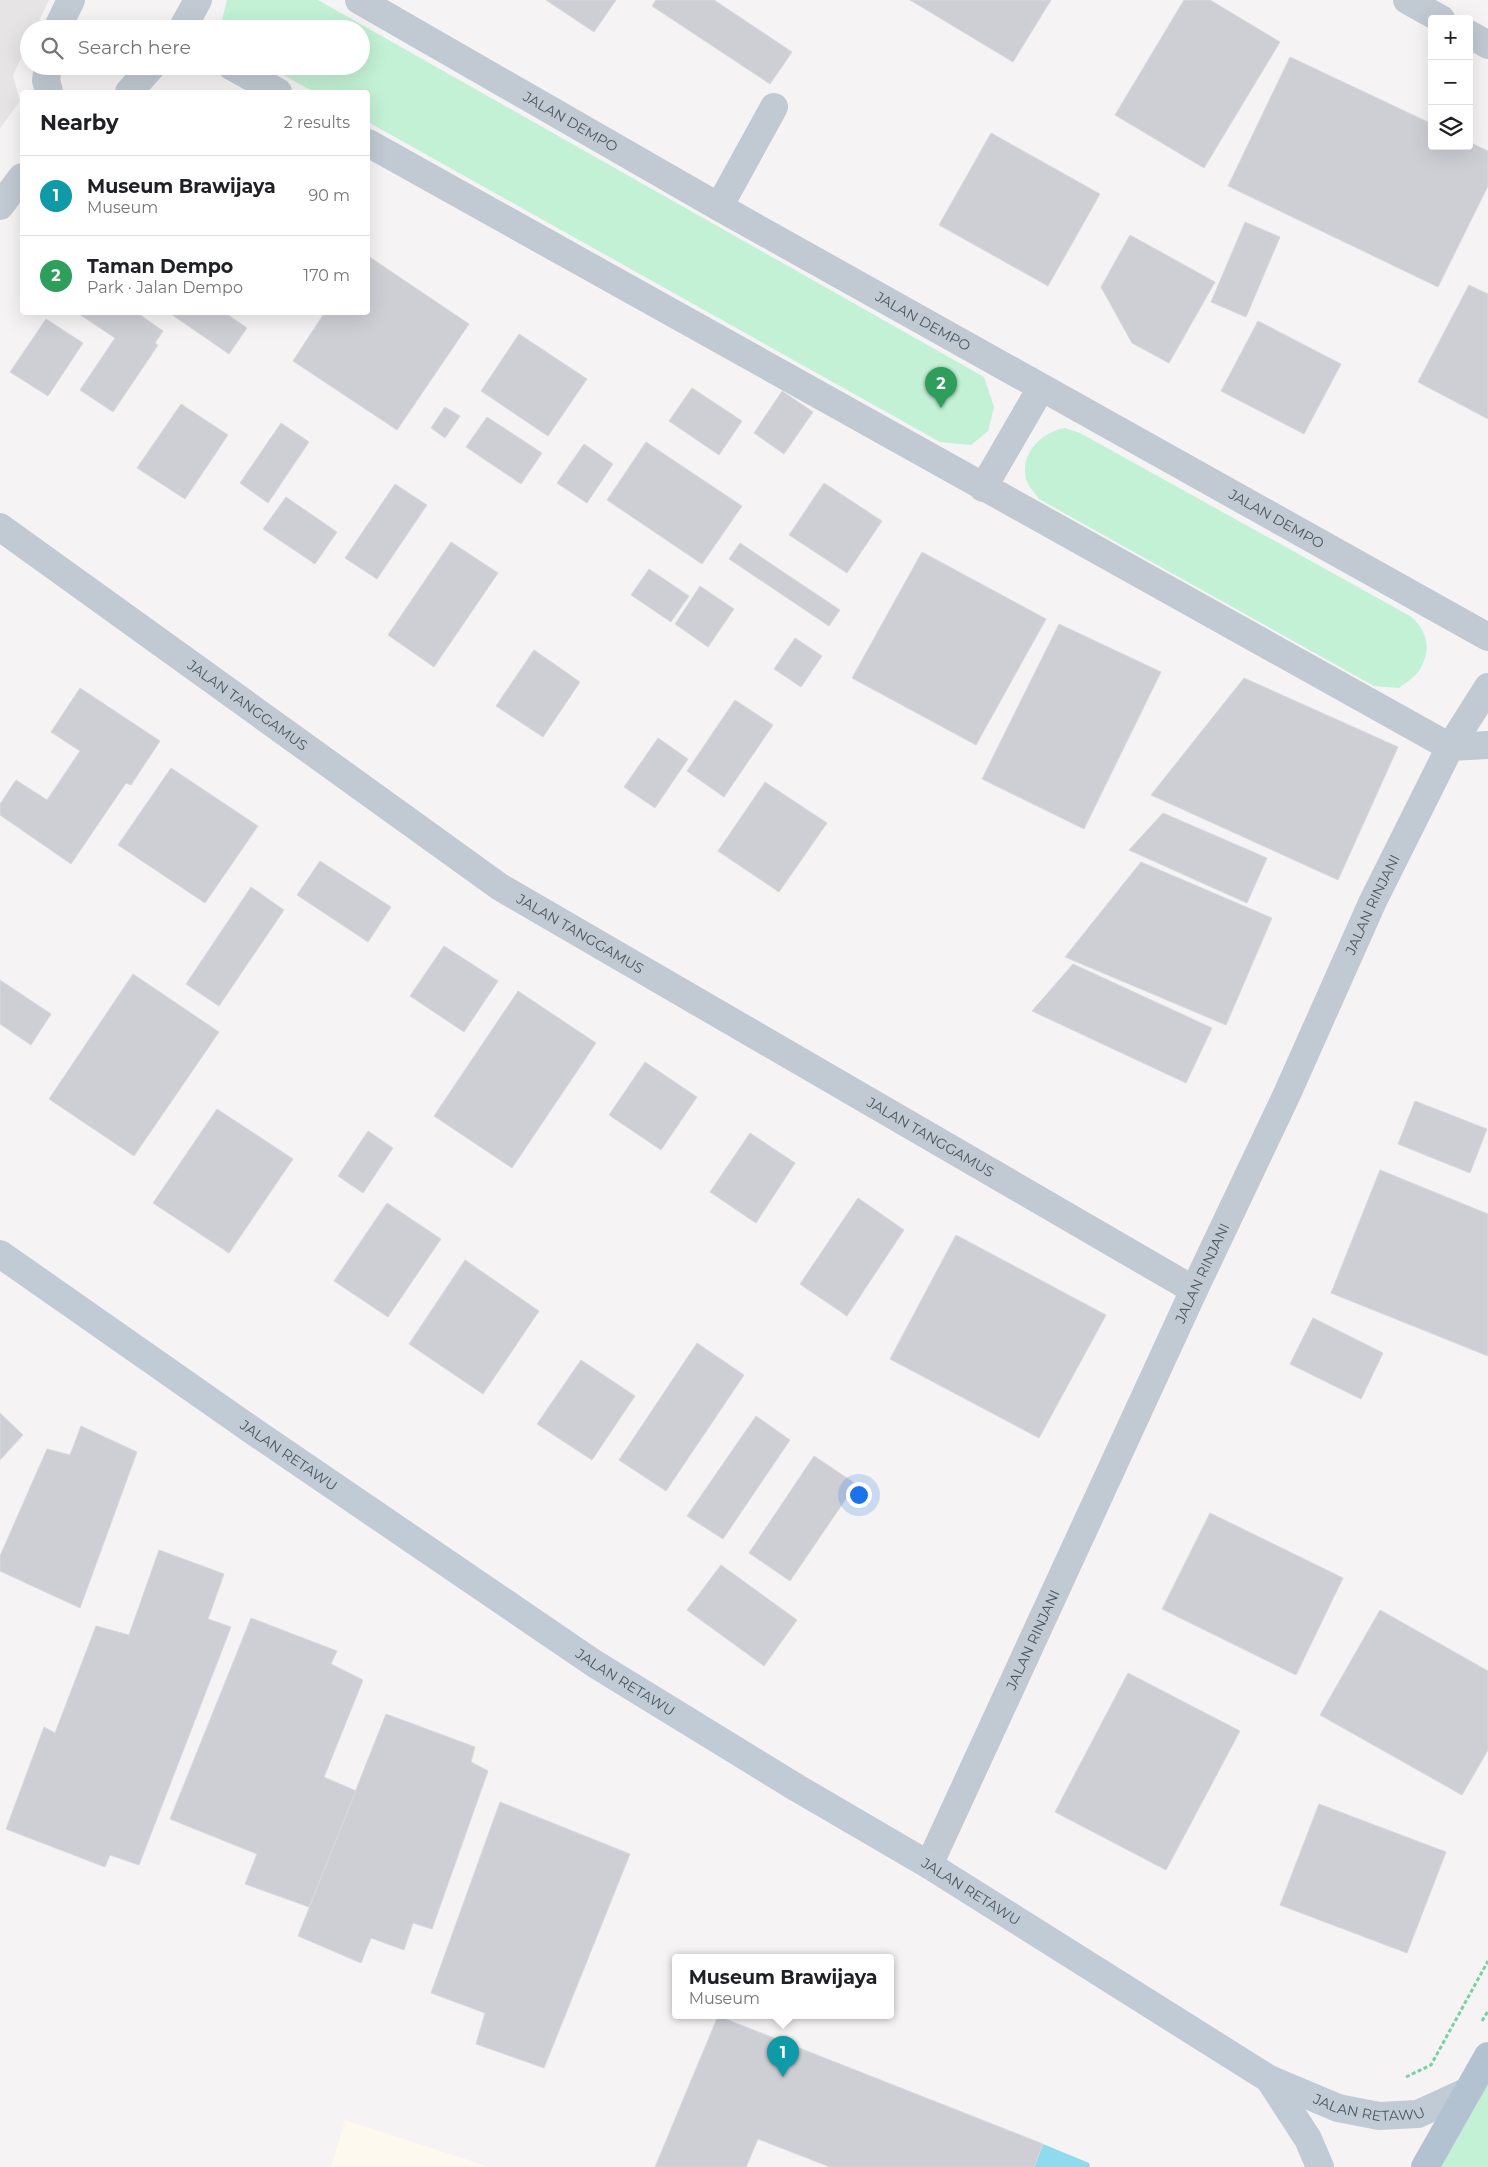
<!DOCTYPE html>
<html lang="en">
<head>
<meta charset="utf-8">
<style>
	body { margin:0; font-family:Montserrat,sans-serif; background:#f2f2f2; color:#202124 }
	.controls { position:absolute; right:15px; top:15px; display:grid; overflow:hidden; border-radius:5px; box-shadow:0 5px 20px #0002 }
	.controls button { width:45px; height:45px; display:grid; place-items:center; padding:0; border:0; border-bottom:1px solid #e0e0e0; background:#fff; color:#202124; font:25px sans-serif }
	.you { position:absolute; left:858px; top:1494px; width:18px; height:18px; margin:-12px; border:4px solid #fff; border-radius:50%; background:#1a73e8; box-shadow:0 0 0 8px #1a73e833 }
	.badge { display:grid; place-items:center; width:32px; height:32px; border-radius:50%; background:#0b8043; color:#fff; font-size:16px; font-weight:700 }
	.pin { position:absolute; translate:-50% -41px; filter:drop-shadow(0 1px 2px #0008) }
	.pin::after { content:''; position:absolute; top:26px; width:18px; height:15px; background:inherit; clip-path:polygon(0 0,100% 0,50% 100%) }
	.popup { position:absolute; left:672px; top:1954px; width:222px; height:65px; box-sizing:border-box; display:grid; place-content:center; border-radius:5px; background:#fff; filter:drop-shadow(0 1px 4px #0005); font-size:16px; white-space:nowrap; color:#757577 }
	.popup b { font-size:19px; color:#202124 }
	.popup::after { content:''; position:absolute; left:50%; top:100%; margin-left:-10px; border:10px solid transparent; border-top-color:#fff }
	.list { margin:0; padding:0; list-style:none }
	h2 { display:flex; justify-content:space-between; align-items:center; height:65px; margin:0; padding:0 20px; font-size:21px }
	h2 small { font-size:16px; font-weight:400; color:#757577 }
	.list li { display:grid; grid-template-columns:32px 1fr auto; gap:15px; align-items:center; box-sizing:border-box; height:80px; padding:0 20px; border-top:1px solid #e0e0e0 }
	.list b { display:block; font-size:19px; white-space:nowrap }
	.list p { margin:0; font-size:16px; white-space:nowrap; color:#757577 }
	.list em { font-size:16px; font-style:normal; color:#757577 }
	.icon { flex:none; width:28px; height:28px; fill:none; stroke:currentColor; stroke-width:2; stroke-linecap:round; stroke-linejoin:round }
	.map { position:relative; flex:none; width:1488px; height:2167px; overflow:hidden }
	.search { position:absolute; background:#fff; box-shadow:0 5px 20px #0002; left:20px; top:20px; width:350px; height:55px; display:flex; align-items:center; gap:12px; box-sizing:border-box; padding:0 18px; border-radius:28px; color:#757577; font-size:19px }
	.panel { position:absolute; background:#fff; box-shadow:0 5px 20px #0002; left:20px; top:90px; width:350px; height:225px; border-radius:5px }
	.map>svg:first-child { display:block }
	.commercial { fill:#fdf9ef }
	.education { fill:#e6e4e5 }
	.green { fill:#c3f1d5 }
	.water { fill:#90daee }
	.building { fill:#cdcfd5; stroke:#d7d9de }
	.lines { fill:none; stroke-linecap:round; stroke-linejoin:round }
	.path { stroke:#7ad0a6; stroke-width:3; stroke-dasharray:4 2.5; stroke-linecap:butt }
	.minor { stroke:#c1cad2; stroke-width:28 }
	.secondary { stroke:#c1cbd6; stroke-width:28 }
	.primary { stroke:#b3c2d1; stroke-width:28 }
	.labels { text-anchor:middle; stroke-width:4; stroke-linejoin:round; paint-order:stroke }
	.street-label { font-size:14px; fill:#4a5661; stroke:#fff }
</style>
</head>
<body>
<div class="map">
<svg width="1488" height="2167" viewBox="0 0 1488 2167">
	<rect width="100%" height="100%" fill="#f5f3f3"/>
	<path class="commercial" d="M345,2120L379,2131L490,2167H331Z"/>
	<path class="education" d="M0,0H49L35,29H29V42L13,75L20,101L0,128Z"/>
	<path class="green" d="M227,0H318L984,377L994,407L988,431L971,445L940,442L368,122V92H314L267,66H361V29H223L221,24Z
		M1065,428L1080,433L1410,616C1427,629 1432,650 1420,669C1416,677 1406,682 1399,688L1374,686L1039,499C1035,493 1028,486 1026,479C1020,454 1041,432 1065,428Z
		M1488,2084V2167H1441Z"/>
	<path class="water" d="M1043,2144L1089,2163L1090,2167H1034Z"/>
	<path class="building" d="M546,0H616L594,32Z
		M656,0H714L792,52L770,84L652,6Z
		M910,0H1051L1013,62Z
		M1184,0H1210L1280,42L1204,168L1115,115Z
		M1290,57L1432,124V146H1469V142L1488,151V186L1438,287L1228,186Z
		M991,133L1100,194L1048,286L939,225Z
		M1245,222L1280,237L1246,317L1211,302Z
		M1130,235L1215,282L1169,363L1132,343L1101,287Z
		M368,256L469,324L397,430L293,361L325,312H368Z
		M1469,285L1488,294V419L1418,382Z
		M76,312H136L163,331L155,343L158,345L113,412L80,390L115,338Z
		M168,312H224L247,328L229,354Z
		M46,319L83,343L48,396L10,372Z
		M1258,321L1341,364L1304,434L1221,391Z
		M519,334L587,379L548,436L481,391Z
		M692,388L742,421L719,455L669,421Z
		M782,391L813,412L784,454L754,433Z
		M181,404L228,435L185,499L137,468Z
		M445,407L460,416L445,438L431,428Z
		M487,417L542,453L521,484L466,447Z
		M281,423L309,442L268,503L240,483Z
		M646,442L742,506L702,564L607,500Z
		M584,444L613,464L587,503L557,483Z
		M824,483L882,521L847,573L789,535Z
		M395,484L427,505L377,579L345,558Z
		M286,497L337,532L315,564L263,529Z
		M451,542L498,573L434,667L388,635Z
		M740,543L840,610L829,626L729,559Z
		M922,552L1046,619L976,745L852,678Z
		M649,569L689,596L671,622L631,595Z
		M700,586L734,609L708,647L675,624Z
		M1059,624L1161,672L1084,829L982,779Z
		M795,638L822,656L801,687L774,669Z
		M534,650L580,682L543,737L496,706Z
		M1244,678L1398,747L1338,880L1151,795Z
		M80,688L160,741L131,785L126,783L71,864L0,815V804L16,780L47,800L80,751L51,732Z
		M735,700L773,725L724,797L687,771Z
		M658,738L688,759L655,808L624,787Z
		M171,768L258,826L205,903L118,845Z
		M765,782L827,823L779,892L718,851Z
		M1163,813L1267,858L1247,903L1129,850Z
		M320,861L391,907L368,942L297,895Z
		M1141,862L1272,918L1226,1025L1065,957Z
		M251,887L284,910L219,1006L186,984Z
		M444,946L498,981L464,1032L410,996Z
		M1073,964L1212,1028L1186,1083L1032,1011Z
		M133,974L219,1032L134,1156L49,1099Z
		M0,980L51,1014L31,1045L0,1024Z
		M518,991L596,1043L512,1168L434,1116Z
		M645,1062L697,1097L661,1150L609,1115Z
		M1415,1101L1487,1129L1470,1173L1398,1144Z
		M217,1109L293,1159L229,1253L153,1203Z
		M368,1131L393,1148L363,1193L338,1176Z
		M750,1133L795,1163L756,1223L710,1192Z
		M1380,1170L1488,1214V1356L1331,1293Z
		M858,1198L904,1230L847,1316L800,1284Z
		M387,1203L441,1239L388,1317L334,1281Z
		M956,1235L1106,1315L1039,1438L890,1359Z
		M465,1260L539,1311L483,1394L409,1344Z
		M1313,1318L1383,1353L1361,1399L1290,1364Z
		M697,1343L744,1375L666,1491L619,1460Z
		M581,1360L635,1396L592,1460L537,1424Z
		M0,1413L23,1435L0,1460Z
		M756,1416L790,1440L723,1539L687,1516Z
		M81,1426L137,1452L80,1608L0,1571V1556L47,1449L70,1455Z
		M814,1456L856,1484L790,1581L749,1553Z
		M1210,1513L1343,1578L1296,1675L1162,1609Z
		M159,1550L224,1574L208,1619L231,1627L139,1865L110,1855L105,1867L6,1829L44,1727L55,1733L96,1626L129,1635Z
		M721,1565L797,1620L764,1666L687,1610Z
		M1380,1610L1488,1671V1750L1462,1795L1320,1715Z
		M251,1618L337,1651L331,1664L363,1680L324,1777L356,1791L309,1907L245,1884L257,1854L170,1819Z
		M1128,1673L1240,1731L1166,1870L1055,1812Z
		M386,1714L475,1747L471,1762L488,1771L432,1929L413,1923L404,1950L371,1938L361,1963L298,1936Z
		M500,1802L630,1854L544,2068L476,2044L485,2013L431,1993Z
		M1319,1804L1446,1852L1407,1953L1280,1905Z
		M718,2016L1043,2144L1034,2167H830L758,2139L746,2167H655Z"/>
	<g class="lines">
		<path class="path" d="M1482,2021L1488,2011
			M1406,2077L1431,2065L1488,1961"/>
		<g class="minor">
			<path id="s1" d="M359,0L719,207L1488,637"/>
			<path d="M1407,0L1441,19"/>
			<path d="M57,29L71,0"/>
			<path d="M182,29L198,0"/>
			<path d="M1469,34L1488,45"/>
			<path d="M48,66L46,80L49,92"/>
			<path d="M231,66L278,92"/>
			<path d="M129,92L152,66"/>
			<path d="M368,143L1450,747L1488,745"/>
			<path d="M0,206L22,177"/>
			<path d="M719,207L774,107"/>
			<path d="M983,488L1041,388"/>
			<path id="s2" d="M0,527L500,887L1194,1290"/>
			<path id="s3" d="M929,1865L1194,1290L1287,1094L1373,901L1450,747L1488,687"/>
		</g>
		<g class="secondary">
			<path id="s4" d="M0,1254L256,1433L595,1664L797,1788L929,1865L1269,2079L1338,2108L1379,2116L1418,2114L1468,2091"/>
			<path d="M1269,2079L1308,2139L1320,2167"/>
		</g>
		<path class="primary" d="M1425,2167L1488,2056"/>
	</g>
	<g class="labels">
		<g class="street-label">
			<text dy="5" stroke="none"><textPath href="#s1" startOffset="244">JALAN DEMPO</textPath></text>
			<text dy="5" stroke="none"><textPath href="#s1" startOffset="649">JALAN DEMPO</textPath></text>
			<text dy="5" stroke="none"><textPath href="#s1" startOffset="1054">JALAN DEMPO</textPath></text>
			<text dy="5" stroke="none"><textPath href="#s2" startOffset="305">JALAN TANGGAMUS</textPath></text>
			<text dy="5" stroke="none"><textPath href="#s3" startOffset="1058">JALAN RINJANI</textPath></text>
			<text dy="5" stroke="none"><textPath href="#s2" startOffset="709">JALAN TANGGAMUS</textPath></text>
			<text dy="5" stroke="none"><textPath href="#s2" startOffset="1114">JALAN TANGGAMUS</textPath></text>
			<text dy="5" stroke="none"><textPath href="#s3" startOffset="652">JALAN RINJANI</textPath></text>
			<text dy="5" stroke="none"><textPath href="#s4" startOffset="352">JALAN RETAWU</textPath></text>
			<text dy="5" stroke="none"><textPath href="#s3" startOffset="248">JALAN RINJANI</textPath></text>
			<text dy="5" stroke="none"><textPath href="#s4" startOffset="758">JALAN RETAWU</textPath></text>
			<text dy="5" stroke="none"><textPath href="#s4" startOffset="1162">JALAN RETAWU</textPath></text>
			<text dy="5" stroke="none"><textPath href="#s4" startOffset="1620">JALAN RETAWU</textPath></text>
		</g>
	</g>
</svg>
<div class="controls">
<button>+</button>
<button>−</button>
<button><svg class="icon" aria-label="layers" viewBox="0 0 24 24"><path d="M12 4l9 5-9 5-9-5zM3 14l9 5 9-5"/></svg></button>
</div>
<div class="you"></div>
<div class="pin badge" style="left:783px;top:2077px;background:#0f9aa8">1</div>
<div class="popup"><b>Museum Brawijaya</b>Museum</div>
<div class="pin badge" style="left:941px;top:408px;background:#2e9e5b">2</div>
<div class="search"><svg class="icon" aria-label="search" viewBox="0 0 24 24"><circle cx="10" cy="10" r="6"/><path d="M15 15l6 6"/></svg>Search here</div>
<section class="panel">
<h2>Nearby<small>2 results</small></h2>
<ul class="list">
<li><span class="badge" style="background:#0f9aa8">1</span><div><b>Museum Brawijaya</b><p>Museum</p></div><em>90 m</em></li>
<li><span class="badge" style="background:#2e9e5b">2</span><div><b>Taman Dempo</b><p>Park · Jalan Dempo</p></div><em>170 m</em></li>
</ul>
</section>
</div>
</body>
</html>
